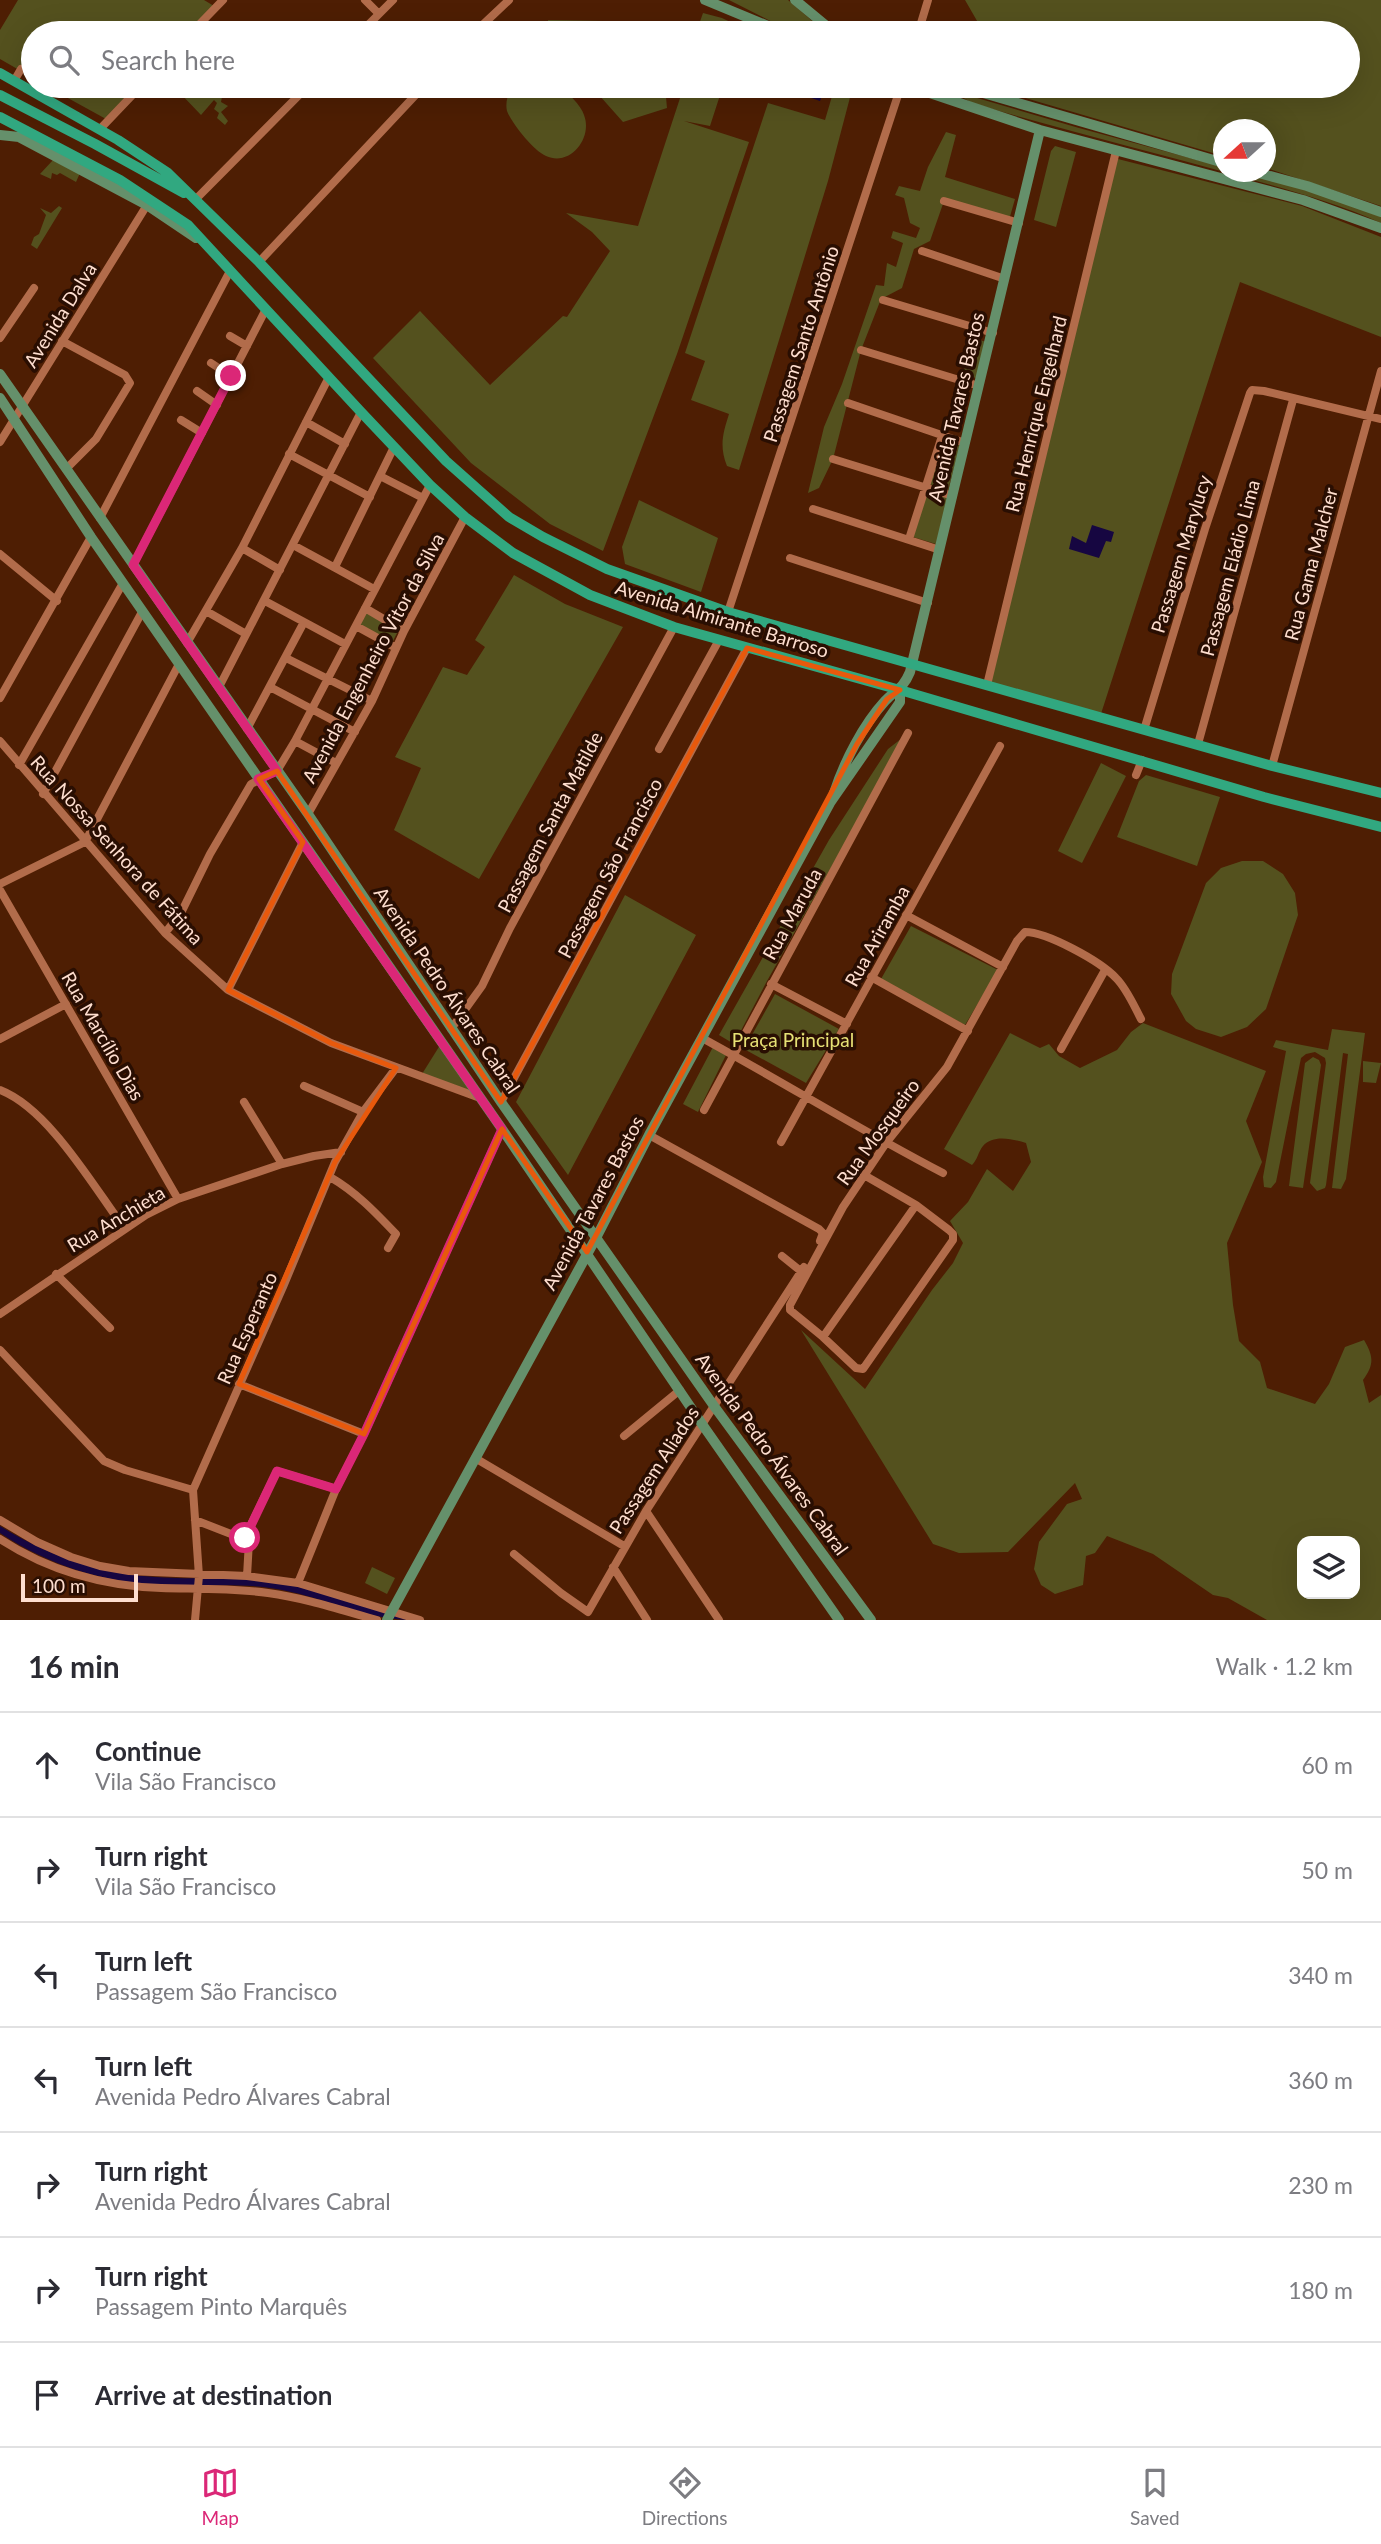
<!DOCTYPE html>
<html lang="en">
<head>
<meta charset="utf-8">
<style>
	body { margin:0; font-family:Lato,sans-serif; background:#f2f2f3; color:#2b2b33 }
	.controls { position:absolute; right:21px; bottom:21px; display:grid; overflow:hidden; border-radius:14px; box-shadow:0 7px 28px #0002 }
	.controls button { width:63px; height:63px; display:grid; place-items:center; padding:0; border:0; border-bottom:2px solid #e1e1e2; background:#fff; color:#2b2b33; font:35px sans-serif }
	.compass { position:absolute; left:1213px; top:119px; width:63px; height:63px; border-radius:50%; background:#fff; box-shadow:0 7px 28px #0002; rotate:249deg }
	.scale { position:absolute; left:21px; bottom:18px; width:117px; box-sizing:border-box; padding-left:7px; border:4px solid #fedecf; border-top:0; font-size:19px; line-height:24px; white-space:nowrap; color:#fedecf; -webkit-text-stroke:5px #290e02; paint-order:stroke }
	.stop { position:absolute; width:21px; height:21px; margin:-16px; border:5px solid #db2777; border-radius:50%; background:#fff }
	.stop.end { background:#db2777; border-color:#fff; box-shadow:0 2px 7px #0008 }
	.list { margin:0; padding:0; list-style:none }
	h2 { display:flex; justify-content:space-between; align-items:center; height:91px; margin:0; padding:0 28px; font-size:30px }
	h2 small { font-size:23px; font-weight:400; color:#7c7c81 }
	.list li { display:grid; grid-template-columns:46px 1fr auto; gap:21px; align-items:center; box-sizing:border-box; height:105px; padding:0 28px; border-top:2px solid #e1e1e2 }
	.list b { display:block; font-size:26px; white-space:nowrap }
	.list p { margin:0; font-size:23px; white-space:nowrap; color:#7c7c81 }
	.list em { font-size:23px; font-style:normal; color:#7c7c81 }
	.icon { flex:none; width:38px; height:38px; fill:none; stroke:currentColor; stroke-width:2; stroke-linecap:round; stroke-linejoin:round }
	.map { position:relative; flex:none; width:1381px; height:1620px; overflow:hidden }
	.search { position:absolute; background:#fff; box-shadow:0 7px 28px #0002; left:21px; right:21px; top:21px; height:77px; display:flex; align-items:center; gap:18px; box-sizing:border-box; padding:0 24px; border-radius:38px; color:#7c7c81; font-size:26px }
	.sheet { height:826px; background:#fff }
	nav { display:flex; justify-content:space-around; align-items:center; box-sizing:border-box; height:98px; border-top:2px solid #e1e1e2; background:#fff; font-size:19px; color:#7c7c81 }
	nav a { display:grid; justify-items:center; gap:4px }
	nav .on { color:#db2777 }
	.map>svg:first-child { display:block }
	.green { fill:#54511e; fill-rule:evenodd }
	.water { fill:#160641 }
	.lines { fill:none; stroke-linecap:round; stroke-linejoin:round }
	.minor { stroke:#b26c4b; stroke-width:8 }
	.major { stroke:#65906b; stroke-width:10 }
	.highway { stroke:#31a880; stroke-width:10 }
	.route { stroke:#db2777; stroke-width:9 }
	.marked { fill:none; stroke:#e8590c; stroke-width:5; stroke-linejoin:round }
	.labels { text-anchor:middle; stroke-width:7; stroke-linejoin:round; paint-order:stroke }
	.street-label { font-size:19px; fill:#fedecf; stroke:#290e02 }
	.park-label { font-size:19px; fill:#e7e175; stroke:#290e02 }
</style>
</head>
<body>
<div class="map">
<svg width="1381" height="1620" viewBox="0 0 1381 1620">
	<rect width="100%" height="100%" fill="#4e1e03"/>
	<path class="green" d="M18,0H204L214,6L188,33H33V78L0,59V30Z
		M729,0H788L826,33H794Z
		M965,0H1381V206L1266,168V130H1224L1223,156L984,86H1348V33H984Z
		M703,13L722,18L753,33H696Z
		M548,20L659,22L660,33H549Z
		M46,86H138L106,119Z
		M188,86H224L221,102L228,106L221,112L228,121L225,125L217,118L219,113L214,109L217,103L214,100L201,115L180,93Z
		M512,86H561C568,94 581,105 584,115C593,138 570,167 546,156C534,151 512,124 507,111C505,103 508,93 512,86Z
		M591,86H665L667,108L623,122Z
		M684,86H723L710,126L684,121L749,142L677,354L603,551L550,524L471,463L373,358L420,311L490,385L563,316L567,317L610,251L592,232L566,213L638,226Z
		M835,86H853L828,181L739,470L727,466C719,446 723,433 729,414L691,400L705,361L685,353L768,103L825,120Z
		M967,95L1079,128L1223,167L1224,172C1270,172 1338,199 1381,217V223C1335,202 1288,190 1239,176C1150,151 1060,129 972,103L962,97Z
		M946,132L956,135L945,177L1015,199L1009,220L944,201L930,241L914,249L902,288L881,299L861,350L833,459L819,488L808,493L824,427L842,384L876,285L884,286L887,263L896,267L903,243L891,238L893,231L916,238L920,228L910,223L904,198L895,195L899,186L920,191L928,167Z
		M1055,146L1076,152L1056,227L1034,220L1051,151Z
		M1114,158L1302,206L1381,237V337L1240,282L1099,720L987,686Z
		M53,160L80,173L76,182L60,173L57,175L52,173L51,179L40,174Z
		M59,206L62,208L37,249L31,245L34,237L39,234L46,215L40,208L51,213Z
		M977,339L986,342L976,378L962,374Z
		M944,439L960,446L948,490L929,484Z
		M927,491L948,498L936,544L913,537Z
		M639,500L718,538L701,592L625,564L622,547Z
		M514,575L565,604L623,627L479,879L394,830L421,768L395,757L443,667L467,675L485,647L475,640Z
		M366,612L398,631L392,643L360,625Z
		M906,735L767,981L734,1044L719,1035L829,840L888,749Z
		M1101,763L1126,776L1082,863L1058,851Z
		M1146,775L1220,797L1197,866L1117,837L1139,781Z
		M1242,861H1263L1283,874L1295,893L1298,915L1266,1009L1247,1027L1221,1037L1196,1029L1186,1021L1171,994L1172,974L1206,883L1221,868Z
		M625,895L696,935L568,1175L516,1102Z
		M911,926L998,970L965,1025L881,979Z
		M775,994L839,1029L806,1083L744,1049Z
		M1143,1023L1266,1071L1246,1121L1262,1162L1227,1243L1233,1305L1239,1341L1260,1362L1267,1388L1315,1404L1329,1384L1345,1347L1364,1340C1374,1357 1374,1365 1363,1380L1369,1403L1381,1395V1620H1267L1228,1598L1213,1595L1153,1554L1107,1536L1095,1553L1086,1556L1083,1585L1055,1594L1041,1585L1034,1569L1039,1542L1067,1504L1082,1499L1075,1483L1008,1552L959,1553L933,1544L801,1330L865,1389L932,1290L953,1263L963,1243L950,1221L968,1202L987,1169L1013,1191L1031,1162L1026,1143C1013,1139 993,1134 983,1146C978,1152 978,1159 972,1165L944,1149L1010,1033L1040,1048L1049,1044L1059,1056L1080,1068L1117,1050L1131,1032ZM1355,1541V1594H1302V1541Z
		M1332,1029L1365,1033L1346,1179L1341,1189L1332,1188L1348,1054L1343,1053L1326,1185L1325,1188L1317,1191L1310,1183L1326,1063L1325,1058L1315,1052L1306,1054L1301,1058L1276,1182L1271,1188L1264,1187L1263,1177L1286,1051L1273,1047L1276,1040L1328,1050Z
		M442,1042L480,1098L422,1074Z
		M713,1047L726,1055L698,1112L683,1104Z
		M1313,1057L1319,1060L1321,1065L1303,1188L1289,1186L1305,1063Z
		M1363,1061L1381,1063L1376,1083L1363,1082Z
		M372,1567L395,1578L387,1594L365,1583Z"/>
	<path class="water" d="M795,86H822L825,87L820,101L794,92Z
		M1092,525L1114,532L1111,542L1106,541L1099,558L1069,549L1072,536L1086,543Z
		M0,1526C55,1560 111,1577 176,1578C203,1579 230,1577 256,1580C309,1585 360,1605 411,1620C370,1620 324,1598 282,1590C244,1582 204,1587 165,1585C105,1583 50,1566 0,1533Z"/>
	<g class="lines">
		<path class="minor" d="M365,0L379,14
			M191,33L223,0
			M360,33L393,0
			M474,33L509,0
			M918,33L928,0
			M14,81L21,69
			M100,129L141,86
			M195,200L308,86
			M944,201L1019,223
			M922,251L1005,279
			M259,262L424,86
			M883,300L993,333
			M230,336L247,346
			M0,338L34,288
			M62,341L125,375L130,383L96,439L66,469
			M861,350L979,386
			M211,363L231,376
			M197,391L217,405
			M848,403L965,443
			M181,420L202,433
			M306,422L345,444
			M0,442L147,205
			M289,454L370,497
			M833,459L953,496
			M380,476L423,498
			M813,509L940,550
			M100,518L230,271
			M909,539L942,436
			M293,545L374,589
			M242,548L280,570
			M0,554L57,601
			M790,558L928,603
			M133,565L266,309
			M335,567L394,447
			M265,601L345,644
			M365,608L404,631
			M206,611L246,634
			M728,612L901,86
			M356,626L396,648
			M187,643L242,548L329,377
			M286,658L372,701
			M987,685L1116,151
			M219,687L361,412
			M270,687L355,732
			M0,698L91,537
			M247,729L304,622
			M1144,730L1205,529L1250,393L1252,390L1264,391L1381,419
			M0,741L165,933L228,990L331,1043L480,1098
			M295,741L336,763
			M1198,744L1293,400
			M659,749L719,640
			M19,765L123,583
			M1272,766L1381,371
			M1136,775L1142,760
			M43,794L142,612
			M308,814L372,701L404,631L465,517
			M0,884L85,842L179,664
			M0,890L178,1199
			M906,915L1003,967
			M165,933L181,913L210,854L251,784L277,771L295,741L430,485
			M871,977L968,1031
			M771,984L847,1024
			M228,990L303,842
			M451,1029L482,986L510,928L674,627
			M702,1038C783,1082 862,1131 943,1173
			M0,1039L66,1004
			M1061,1049L1105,970
			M304,1086L363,1112
			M0,1090C49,1109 93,1186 125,1229
			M244,1102L282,1164
			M501,1102L747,648
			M704,1110L908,733
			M649,1135L819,1229L823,1233L820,1241
			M781,1142L1000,746
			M330,1177C356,1192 375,1212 396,1234L388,1248
			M916,1205L823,1337L790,1310V1305L843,1207L886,1143L947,1067L1017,941L1025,932C1047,932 1100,961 1116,978C1127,989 1134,1006 1141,1019
			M782,1256L802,1272
			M56,1274L110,1328
			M0,1314L146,1215L178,1199L282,1164L314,1156L341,1152
			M823,1337L856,1368L863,1369L953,1240V1234L949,1230L916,1205L864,1175
			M0,1350L104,1461L125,1470L193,1490
			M239,1384L364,1434
			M624,1436L680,1390
			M475,1458L624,1546
			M646,1511L719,1620
			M0,1520L37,1542L71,1557L100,1566L129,1571L247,1576L298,1583L420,1620
			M195,1520L249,1541L247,1576
			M245,1537L277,1471L336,1489
			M0,1539C49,1571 104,1586 161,1588C197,1589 233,1588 268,1593C305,1598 341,1610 377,1620
			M514,1554L561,1593L588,1612L646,1511L804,1267
			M613,1567L647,1620
			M298,1583L336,1489L364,1434L502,1129
			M195,1620L199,1576L193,1490L283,1287L335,1162L363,1112L396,1068"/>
		<path class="major" d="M705,0L785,33
			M795,0L835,33
			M909,86L1040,130L1303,200L1381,228
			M959,86L1224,163
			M0,135L19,137L147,205L196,238
			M1255,172L1307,186L1381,212
			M0,374L308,814L501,1102L714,1406L871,1620
			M0,398L91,537L502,1129L702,1424L839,1620
			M834,793C844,762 863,725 885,701C896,689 903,689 910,672L1040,130
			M387,1620L596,1238L649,1135L830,803L900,702V690"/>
		<path class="highway" d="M0,73L118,140L168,173L259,262L446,461L509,517L543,537L607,569L728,612L1272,766L1381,793
			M0,95L95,144L184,193
			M0,117L120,180L188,225L361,412L430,485L465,517L513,553L590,595L674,627L900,690L1264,797L1381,827"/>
	</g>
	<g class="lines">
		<path class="route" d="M231,376L133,565L277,771L258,779L502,1129L364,1434L336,1489L277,1471L245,1538"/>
	</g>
	<path class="marked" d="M747,648L900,690L887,699L857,744L587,1252L502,1129L364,1434L239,1384L335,1162L396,1068L331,1043L228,990L303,842L259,779L277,771L501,1102Z"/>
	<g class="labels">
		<g class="street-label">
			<text transform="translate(60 315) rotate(-58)" y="7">Avenida Dalva</text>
			<text transform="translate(801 344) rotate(-72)" y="7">Passagem Santo Antônio</text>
			<text transform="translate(956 407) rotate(-77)" y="7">Avenida Tavares Bastos</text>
			<text transform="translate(1036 414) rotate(-76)" y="7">Rua Henrique Engelhard</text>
			<text transform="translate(1181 554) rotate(-73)" y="7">Passagem Marylucy</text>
			<text transform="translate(1311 564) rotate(-75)" y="7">Rua Gama Malcher</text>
			<text transform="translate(1230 568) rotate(-75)" y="7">Passagem Eládio Lima</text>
			<text transform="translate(722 619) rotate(17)" y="7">Avenida Almirante Barroso</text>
			<text transform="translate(373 658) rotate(-62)" y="7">Avenida Engenheiro Vitor da Silva</text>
			<text transform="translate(550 822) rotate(-62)" y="7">Passagem Santa Matilde</text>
			<text transform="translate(117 850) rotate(48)" y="7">Rua Nossa Senhora de Fátima</text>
			<text transform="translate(610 868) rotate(-62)" y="7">Passagem São Francisco</text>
			<text transform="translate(792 914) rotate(-61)" y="7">Rua Maruda</text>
			<text transform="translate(877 936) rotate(-61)" y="7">Rua Ariramba</text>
			<text transform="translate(447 990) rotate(56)" y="7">Avenida Pedro Álvares Cabral</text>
			<text transform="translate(103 1036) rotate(60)" y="7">Rua Marcílio Dias</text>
			<text transform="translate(878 1132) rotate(-54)" y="7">Rua Mosqueiro</text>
			<text transform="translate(593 1203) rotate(-62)" y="7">Avenida Tavares Bastos</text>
			<text transform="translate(116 1219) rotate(-31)" y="7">Rua Anchieta</text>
			<text transform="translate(247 1328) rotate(-66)" y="7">Rua Esperanto</text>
			<text transform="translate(772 1454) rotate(54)" y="7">Avenida Pedro Álvares Cabral</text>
			<text transform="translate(654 1470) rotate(-57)" y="7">Passagem Aliados</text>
		</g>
		<g class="park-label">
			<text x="793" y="1047">Praça Principal</text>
		</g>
	</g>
</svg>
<div class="controls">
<button><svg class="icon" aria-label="layers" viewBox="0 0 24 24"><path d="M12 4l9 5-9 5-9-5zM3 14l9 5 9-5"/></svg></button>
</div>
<svg class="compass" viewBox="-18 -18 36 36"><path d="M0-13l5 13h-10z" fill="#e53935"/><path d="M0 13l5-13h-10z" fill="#7c7c81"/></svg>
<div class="scale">100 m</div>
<div class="stop" style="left:245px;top:1538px"></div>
<div class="stop end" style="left:231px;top:376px"></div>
<div class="search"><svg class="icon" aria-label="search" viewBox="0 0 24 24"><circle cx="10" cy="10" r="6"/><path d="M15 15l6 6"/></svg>Search here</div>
</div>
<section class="sheet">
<h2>16 min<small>Walk · 1.2 km</small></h2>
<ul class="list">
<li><svg class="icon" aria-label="ahead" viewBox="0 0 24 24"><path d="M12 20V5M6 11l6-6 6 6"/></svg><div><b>Continue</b><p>Vila São Francisco</p></div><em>60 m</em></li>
<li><svg class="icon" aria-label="right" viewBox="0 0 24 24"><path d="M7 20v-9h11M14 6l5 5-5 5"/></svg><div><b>Turn right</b><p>Vila São Francisco</p></div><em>50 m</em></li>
<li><svg class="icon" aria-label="left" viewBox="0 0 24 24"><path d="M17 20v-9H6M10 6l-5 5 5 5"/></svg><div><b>Turn left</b><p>Passagem São Francisco</p></div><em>340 m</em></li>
<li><svg class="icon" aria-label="left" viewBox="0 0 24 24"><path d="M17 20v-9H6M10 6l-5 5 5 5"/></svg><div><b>Turn left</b><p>Avenida Pedro Álvares Cabral</p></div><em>360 m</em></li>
<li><svg class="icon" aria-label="right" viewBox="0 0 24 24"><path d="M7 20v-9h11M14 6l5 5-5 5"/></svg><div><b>Turn right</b><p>Avenida Pedro Álvares Cabral</p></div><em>230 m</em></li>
<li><svg class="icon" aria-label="right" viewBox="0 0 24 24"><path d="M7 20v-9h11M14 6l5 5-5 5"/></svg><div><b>Turn right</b><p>Passagem Pinto Marquês</p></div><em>180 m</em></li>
<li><svg class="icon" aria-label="arrive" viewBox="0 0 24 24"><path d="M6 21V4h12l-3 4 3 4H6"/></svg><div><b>Arrive at destination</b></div></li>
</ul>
</section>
<nav>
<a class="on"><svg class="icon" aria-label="map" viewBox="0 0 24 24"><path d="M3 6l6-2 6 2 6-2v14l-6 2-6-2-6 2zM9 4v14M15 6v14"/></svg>Map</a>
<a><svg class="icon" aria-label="directions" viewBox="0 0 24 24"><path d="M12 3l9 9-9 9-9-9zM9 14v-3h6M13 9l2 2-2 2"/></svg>Directions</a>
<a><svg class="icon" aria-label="saved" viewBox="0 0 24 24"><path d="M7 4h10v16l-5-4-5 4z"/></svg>Saved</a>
</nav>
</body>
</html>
